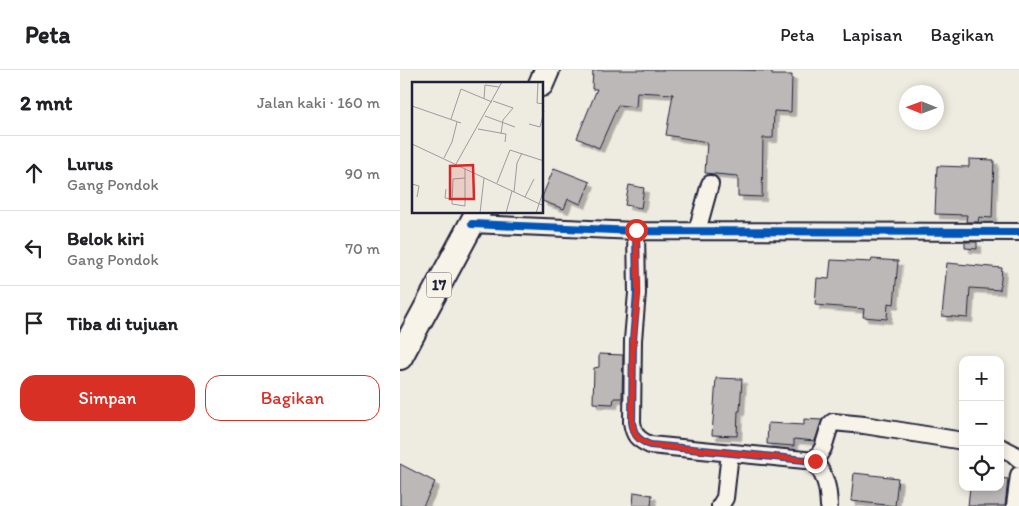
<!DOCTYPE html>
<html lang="id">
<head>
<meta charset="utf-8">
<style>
	body { margin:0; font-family:Itim,sans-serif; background:#f2f2f2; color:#202124 }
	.controls { position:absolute; right:15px; bottom:15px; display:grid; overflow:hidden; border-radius:10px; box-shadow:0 2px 8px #0003 }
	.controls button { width:45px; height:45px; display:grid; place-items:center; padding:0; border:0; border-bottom:1px solid #e0e0e0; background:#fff; color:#202124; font:25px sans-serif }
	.compass { position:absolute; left:499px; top:15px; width:45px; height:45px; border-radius:50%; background:#fff; box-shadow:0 2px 8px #0003; rotate:271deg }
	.stop { position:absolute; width:15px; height:15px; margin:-11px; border:4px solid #d93025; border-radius:50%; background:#fff }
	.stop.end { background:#d93025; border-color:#fff; box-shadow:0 1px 5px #0008 }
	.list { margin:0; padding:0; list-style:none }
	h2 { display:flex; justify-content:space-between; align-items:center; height:65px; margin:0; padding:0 20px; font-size:21px }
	h2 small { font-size:16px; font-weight:400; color:#757577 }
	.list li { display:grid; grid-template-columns:32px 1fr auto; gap:15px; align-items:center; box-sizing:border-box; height:75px; padding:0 20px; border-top:1px solid #e0e0e0 }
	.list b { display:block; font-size:19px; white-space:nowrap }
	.list p { margin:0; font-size:16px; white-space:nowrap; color:#757577 }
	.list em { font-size:16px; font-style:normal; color:#757577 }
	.actions { display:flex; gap:10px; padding:15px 20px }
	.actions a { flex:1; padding:11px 0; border:1px solid #d93025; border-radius:15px; text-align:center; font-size:18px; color:#d93025 }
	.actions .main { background:#d93025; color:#fff }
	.icon { flex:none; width:28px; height:28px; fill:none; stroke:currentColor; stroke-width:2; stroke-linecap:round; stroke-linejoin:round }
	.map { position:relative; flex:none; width:619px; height:436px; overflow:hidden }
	header { display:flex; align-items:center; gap:30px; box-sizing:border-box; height:70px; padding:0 25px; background:#fff; border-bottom:1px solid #e0e0e0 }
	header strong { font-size:24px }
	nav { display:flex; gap:28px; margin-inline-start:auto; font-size:18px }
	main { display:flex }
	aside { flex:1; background:#fff }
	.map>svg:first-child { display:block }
	.building { fill:#bbb8b7; stroke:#22223b; filter:url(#shadow) }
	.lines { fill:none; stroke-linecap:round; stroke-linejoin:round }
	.minor-casing { stroke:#22223b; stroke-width:20 }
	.highway-casing { stroke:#22223b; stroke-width:28 }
	.minor { stroke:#f7f3e8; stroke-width:16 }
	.highway { stroke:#f7f3e8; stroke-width:24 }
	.cycleway-casing { stroke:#f7f3e8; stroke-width:11 }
	.cycleway { stroke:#0057b8; stroke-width:8 }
	.route { stroke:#d93025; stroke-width:6 }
	.labels { text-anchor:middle; stroke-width:4.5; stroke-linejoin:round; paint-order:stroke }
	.shield { fill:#f7f3e8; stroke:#62616f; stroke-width:1 }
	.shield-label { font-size:15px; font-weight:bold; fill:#22223b }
	.inset-road { fill:none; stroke:#9c9b9f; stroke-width:1 }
	.view { fill:#d62828; fill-opacity:0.15; stroke:#d62828; stroke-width:2.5 }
	.inset-edge { fill:none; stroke:#22223b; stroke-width:2.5 }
</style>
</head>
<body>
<header>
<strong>Peta</strong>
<nav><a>Peta</a><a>Lapisan</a><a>Bagikan</a></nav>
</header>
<main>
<aside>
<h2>2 mnt<small>Jalan kaki · 160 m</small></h2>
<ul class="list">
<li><svg class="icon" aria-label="ahead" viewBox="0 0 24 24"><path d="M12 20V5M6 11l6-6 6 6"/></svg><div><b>Lurus</b><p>Gang Pondok</p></div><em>90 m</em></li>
<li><svg class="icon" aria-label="left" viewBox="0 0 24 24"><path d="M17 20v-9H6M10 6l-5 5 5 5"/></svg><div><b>Belok kiri</b><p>Gang Pondok</p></div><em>70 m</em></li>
<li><svg class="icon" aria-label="arrive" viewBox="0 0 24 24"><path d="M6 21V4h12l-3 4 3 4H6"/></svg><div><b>Tiba di tujuan</b></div></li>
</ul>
<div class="actions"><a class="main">Simpan</a><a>Bagikan</a></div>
</aside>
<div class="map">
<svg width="619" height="436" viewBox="0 0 619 436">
	<defs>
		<filter id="shadow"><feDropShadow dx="4.5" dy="4.5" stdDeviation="0" flood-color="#0004"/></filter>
	</defs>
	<rect width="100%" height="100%" fill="#eeebe1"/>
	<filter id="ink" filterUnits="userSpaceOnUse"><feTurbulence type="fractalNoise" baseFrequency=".02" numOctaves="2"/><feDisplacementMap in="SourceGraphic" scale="10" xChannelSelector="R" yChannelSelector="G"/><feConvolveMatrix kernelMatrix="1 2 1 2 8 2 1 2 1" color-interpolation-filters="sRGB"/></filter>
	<g filter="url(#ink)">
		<path class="building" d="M193,0H335L372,1V5H392L391,42L374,41L373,68H363L362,127L338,126V106L305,103L307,72L266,65L273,24L237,22L236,37L218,35L199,78L177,68L197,19H192Z
			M569,89L594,90L592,148L579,147L578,152H566L567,145L535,144L537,96L569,97Z
			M154,98L190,112L181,134L168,129L164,139L142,131V127Z
			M229,115L244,118L241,138L225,135Z
			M565,172H577V179L565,178Z
			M472,189L498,191L494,234L488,233L487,249L463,247L464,239L415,235L417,208L429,209L431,190L471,192Z
			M547,193L602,198L600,220L570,218L568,248L542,246Z
			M199,284L223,285L222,328H214L213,334L193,333L194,298L199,297Z
			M316,308L342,309L340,341H338L337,366L312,365Z
			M404,349L422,350L415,371L394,369V376L367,374L368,353L404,355Z
			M0,394L35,412L23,436H0Z
			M454,403L498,408L495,436L451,431Z
			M600,408L608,409L605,436H568L570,417H600Z
			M234,422L252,425L251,436H233Z"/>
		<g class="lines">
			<g class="minor-casing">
				<path id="minor" d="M72,154L236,161L619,162
					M236,161L237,223L233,270L232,352C234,365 237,369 250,375L415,391
					M297,161L310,114
					M600,377L612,383L619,389
					M415,391L423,378L430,355L433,352L464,355L563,371
					M415,391C426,409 428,415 429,436
					M320,436L325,428L330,383
					M615,436L619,405"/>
			</g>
			<g class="highway-casing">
				<path id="highway" d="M141,14L147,0
					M0,287L78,142"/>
			</g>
			<use href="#minor" class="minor"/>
			<use href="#highway" class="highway"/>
			<g class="cycleway-casing">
				<path id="cycleway" d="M72,154L236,161L619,162
					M236,161L237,223L233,270L232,352C234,365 237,369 250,375L415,391"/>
			</g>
			<use href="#cycleway" class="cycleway"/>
		</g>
	</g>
	<g class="lines" filter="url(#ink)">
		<path class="route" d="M236,160L238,223L233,270L232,352C234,366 237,369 250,375L415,391"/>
	</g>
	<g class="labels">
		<rect class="shield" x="26.5" y="202.5" width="25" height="25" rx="4"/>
		<g class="shield-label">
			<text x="39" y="220">17</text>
		</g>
	</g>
	<g transform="translate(12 12)">
		<rect width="131" height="131" fill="#eeebe1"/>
		<path class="inset-road" d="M126,0L125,21L132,22M72,17L73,3L87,5M81,19L101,26L91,38L89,52M0,24L49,41M73,34L103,45M39,37L49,7L80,20M117,42L128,45L132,29M66,47L94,52L93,60M0,62L132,124M32,76L40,60L45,40M44,82L90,0M53,96L41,97L40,122L53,124V87M85,101L98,68L132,79M0,102L7,104L5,115M34,107L33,116L41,117M102,110L105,81L110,71M113,115L122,97M68,131L72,96M94,131L100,109M124,131L132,107"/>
		<path class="view" d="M61,83L62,117H38V84Z"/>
		<rect width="131" height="131" class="inset-edge"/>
	</g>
</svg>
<div class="controls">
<button>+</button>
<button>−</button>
<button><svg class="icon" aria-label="locate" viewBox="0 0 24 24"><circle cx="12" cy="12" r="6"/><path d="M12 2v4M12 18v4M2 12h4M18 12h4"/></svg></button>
</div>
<svg class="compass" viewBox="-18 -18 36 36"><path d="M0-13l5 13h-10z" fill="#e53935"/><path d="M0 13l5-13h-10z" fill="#757577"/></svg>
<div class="stop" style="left:236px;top:160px"></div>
<div class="stop end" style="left:415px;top:391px"></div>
</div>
</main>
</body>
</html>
